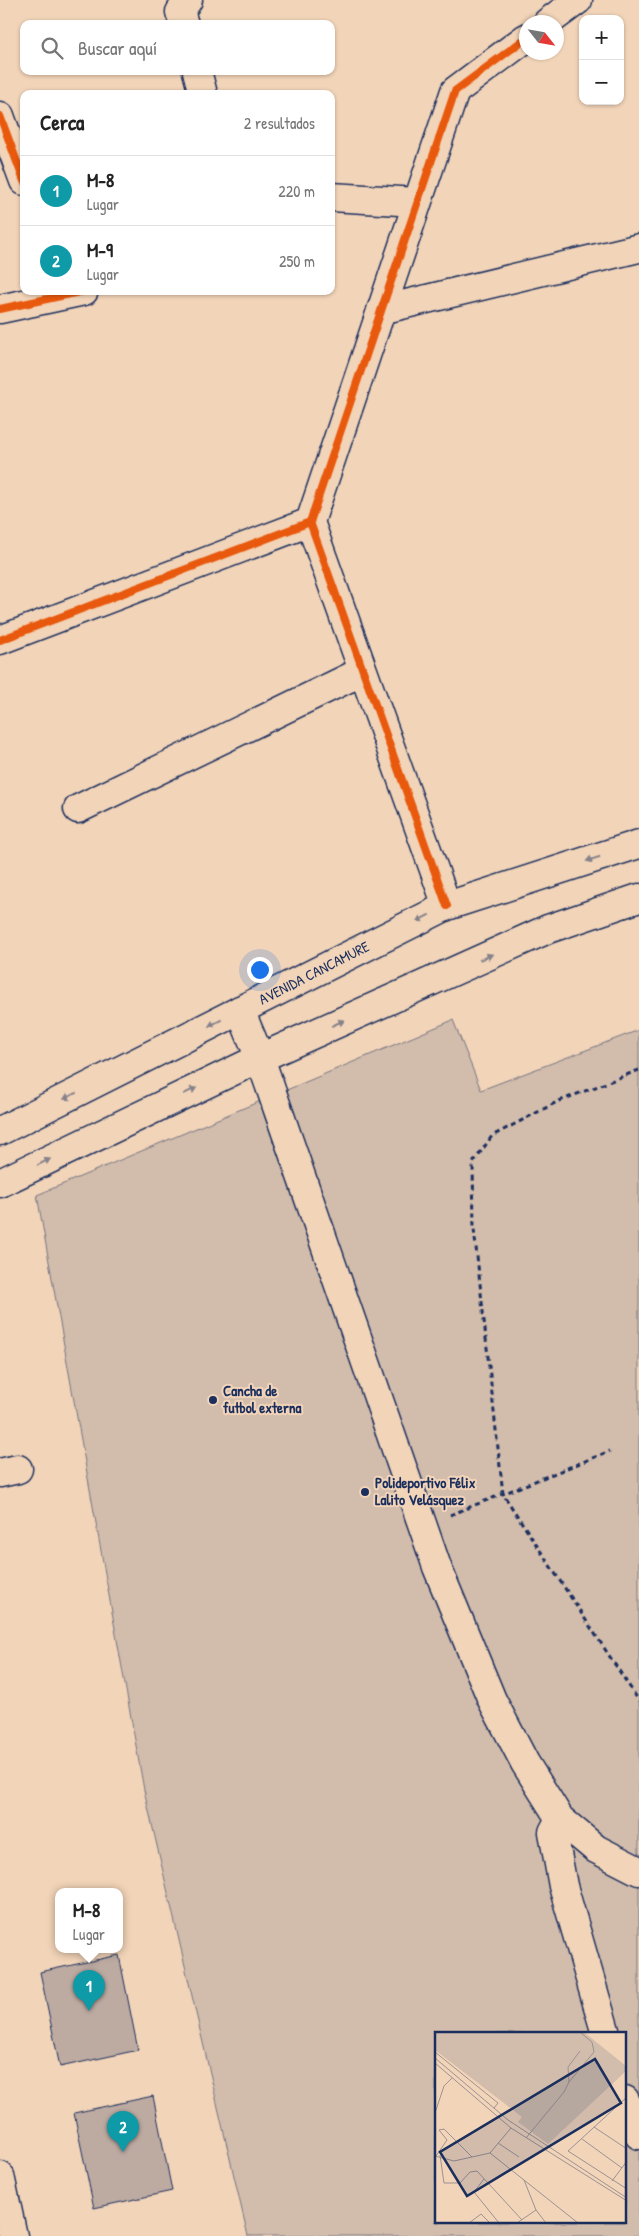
<!DOCTYPE html>
<html lang="es">
<head>
<meta charset="utf-8">
<style>
	body { margin:0; font-family:"Patrick Hand",sans-serif; background:#f2f2f2; color:#222 }
	.controls { position:absolute; right:15px; top:15px; display:grid; overflow:hidden; border-radius:10px; box-shadow:0 1px 4px #0004 }
	.controls button { width:45px; height:45px; display:grid; place-items:center; padding:0; border:0; border-bottom:1px solid #e0e0e0; background:#fff; color:#222; font:25px sans-serif }
	.compass { position:absolute; left:519px; top:15px; width:45px; height:45px; border-radius:50%; background:#fff; box-shadow:0 1px 4px #0004; rotate:121deg }
	.you { position:absolute; left:259px; top:969px; width:18px; height:18px; margin:-12px; border:4px solid #fff; border-radius:50%; background:#1a73e8; box-shadow:0 0 0 8px #1a73e833 }
	.badge { display:grid; place-items:center; width:32px; height:32px; border-radius:50%; background:#b45309; color:#fff; font-size:16px; font-weight:700 }
	.pin { position:absolute; translate:-50% -41px; filter:drop-shadow(0 1px 2px #0008) }
	.pin::after { content:''; position:absolute; top:26px; width:18px; height:15px; background:inherit; clip-path:polygon(0 0,100% 0,50% 100%) }
	.popup { position:absolute; left:55px; top:1888px; width:68px; height:65px; box-sizing:border-box; display:grid; place-content:center; border-radius:10px; background:#fff; filter:drop-shadow(0 1px 4px #0005); font-size:16px; white-space:nowrap; color:#767676 }
	.popup b { font-size:19px; color:#222 }
	.popup::after { content:''; position:absolute; left:50%; top:100%; margin-left:-10px; border:10px solid transparent; border-top-color:#fff }
	.list { margin:0; padding:0; list-style:none }
	h2 { display:flex; justify-content:space-between; align-items:center; height:65px; margin:0; padding:0 20px; font-size:21px }
	h2 small { font-size:16px; font-weight:400; color:#767676 }
	.list li { display:grid; grid-template-columns:32px 1fr auto; gap:15px; align-items:center; box-sizing:border-box; height:70px; padding:0 20px; border-top:1px solid #e0e0e0 }
	.list b { display:block; font-size:19px; white-space:nowrap }
	.list p { margin:0; font-size:16px; white-space:nowrap; color:#767676 }
	.list em { font-size:16px; font-style:normal; color:#767676 }
	.icon { flex:none; width:28px; height:28px; fill:none; stroke:currentColor; stroke-width:2; stroke-linecap:round; stroke-linejoin:round }
	.map { position:relative; flex:none; width:639px; height:2236px; overflow:hidden }
	.search { position:absolute; background:#fff; box-shadow:0 1px 4px #0004; left:20px; top:20px; width:315px; height:55px; display:flex; align-items:center; gap:12px; box-sizing:border-box; padding:0 18px; border-radius:10px; color:#767676; font-size:19px }
	.panel { position:absolute; background:#fff; box-shadow:0 1px 4px #0004; left:20px; top:90px; width:315px; height:205px; border-radius:10px }
	.map>svg:first-child { display:block }
	.green { fill:#d2bcab; stroke:#767684; fill-rule:evenodd }
	.building { fill:#bdaba2; stroke:#1b2f5e }
	.lines { fill:none; stroke-linecap:round; stroke-linejoin:round }
	.minor-casing { stroke:#1b2f5e; stroke-width:31 }
	.major-casing { stroke:#1b2f5e; stroke-width:31 }
	.path { stroke:#1b2f5e; stroke-width:3; stroke-dasharray:5 4; stroke-linecap:butt }
	.minor { stroke:#f2d4b8; stroke-width:28 }
	.major { stroke:#f2d4b8; stroke-width:28 }
	.cycleway-casing { stroke:#f2d4b8; stroke-width:11 }
	.cycleway { stroke:#e8590c; stroke-width:8 }
	.oneway { fill:#86828b }
	.poi-dot { fill:#1b2f5e; stroke:#f2d4b8; stroke-width:2 }
	.labels { text-anchor:middle; stroke-width:4; stroke-linejoin:round; paint-order:stroke }
	.street-label { font-size:15px; fill:#1b2f5e; stroke:#f2d4b8 }
	.poi-label { font-size:15px; font-weight:bold; fill:#1b2f5e; stroke:#f2d4b8; text-anchor:start }
	.inset-road { fill:none; stroke:#9c9294; stroke-width:1 }
	.view { fill:#1b2f5e; fill-opacity:0.15; stroke:#1b2f5e; stroke-width:2.5 }
	.inset-edge { fill:none; stroke:#1b2f5e; stroke-width:2.5 }
</style>
</head>
<body>
<div class="map">
<svg width="639" height="2236" viewBox="0 0 639 2236">
	<rect width="100%" height="100%" fill="#f2d4b8"/>
	<filter id="ink" filterUnits="userSpaceOnUse"><feTurbulence type="fractalNoise" baseFrequency=".02" numOctaves="2"/><feDisplacementMap in="SourceGraphic" scale="10" xChannelSelector="R" yChannelSelector="G"/><feConvolveMatrix kernelMatrix="1 2 1 2 8 2 1 2 1" color-interpolation-filters="sRGB"/></filter>
	<g filter="url(#ink)">
		<path class="green" d="M453,1020L481,1090L639,1030V2236H248L144,1790L37,1195ZM436,2034H625V2222H436Z"/>
		<path class="building" d="M119,1955L138,2050L60,2067L40,1972Z
			M153,2096L172,2191L94,2208L74,2113Z"/>
		<g class="lines">
			<g class="minor-casing">
				<path id="minor" d="M548,22L578,0
					M184,24L180,12L188,0
					M197,71L203,94
					M0,116L24,181
					M331,197L417,202
					M0,309L84,291
					M381,310L639,248
					M0,640L310,522
					M78,809L363,671
					M447,906L310,522L455,91L526,38
					M240,1010L260,1058L437,1567L492,1700L525,1763L560,1819L596,1849L639,1871
					M0,1473L18,1469
					M560,1819L553,1832L563,1886L606,2034
					M625,2100L639,2135
					M0,2176L13,2236"/>
			</g>
			<g class="major-casing">
				<path id="major" d="M0,1131L447,906L639,844
					M0,1183L260,1058L548,929L639,898"/>
			</g>
			<path class="path" d="M639,1070L557,1102L492,1136L473,1163L474,1229L503,1494L639,1701
				M450,1515L610,1451"/>
			<use href="#minor" class="minor"/>
			<use href="#major" class="major"/>
			<g class="cycleway-casing">
				<path id="cycleway" d="M0,116L24,181
					M0,309L84,291
					M0,640L310,522
					M447,906L310,522L455,91L526,38"/>
			</g>
			<use href="#cycleway" class="cycleway"/>
		</g>
		<defs><path id="oneway-solid" d="M-6-.8H1V-3.2L6.5 0L1 3.2V.8H-6Z" transform="scale(1.25)"/></defs>
		<g class="oneway">
			<use href="#oneway-solid" transform="translate(593 859) rotate(162)"/>
			<use href="#oneway-solid" transform="translate(423 918) rotate(153)"/>
			<use href="#oneway-solid" transform="translate(486 957) rotate(-24)"/>
			<use href="#oneway-solid" transform="translate(215 1023) rotate(153)"/>
			<use href="#oneway-solid" transform="translate(338 1023) rotate(-24)"/>
			<use href="#oneway-solid" transform="translate(190 1091) rotate(-26)"/>
			<use href="#oneway-solid" transform="translate(70 1096) rotate(153)"/>
			<use href="#oneway-solid" transform="translate(44 1162) rotate(-26)"/>
		</g>
	</g>
	<g class="poi-dot">
		<circle cx="213" cy="1400" r="5"/>
		<circle cx="365" cy="1492" r="5"/>
	</g>
	<g class="labels">
		<g class="street-label">
			<text transform="translate(314 973) rotate(-27)" y="5">AVENIDA CANCAMURE</text>
		</g>
		<g class="poi-label">
			<text x="223" y="1396">Cancha de<tspan x="223" dy="17">futbol externa</tspan></text>
			<text x="375" y="1488">Polideportivo Félix<tspan x="375" dy="17">Lalito Velásquez</tspan></text>
		</g>
	</g>
	<g transform="translate(435 2032)">
		<rect width="191" height="191" fill="#f2d4b8"/>
		<path d="M0,1H150L191,34V39L113,112L83,90L87,85L0,18Z" fill="#d2bcab"/>
		<path class="inset-road" d="M0,20L63,71L59,76M0,26L73,88L192,166M0,31L76,96L192,169M134,50L159,20L157,10L146,1M192,65L133,119L192,157M0,81L9,54L17,46M159,95L192,117M4,98L9,97L37,125M91,106L129,60L134,50L133,35L145,19M147,107L187,136M63,111L84,125M55,121L143,191M5,123L9,151H25L35,140L42,139L87,188M0,124L19,129L55,121L76,96M1,124L12,108L4,98M49,147L39,160L64,191M89,148L101,178L111,191M177,149L192,129M34,191L46,182L55,191M82,191L101,178"/>
		<path class="view" d="M160,27L186,71L32,164L5,120Z"/>
		<rect width="191" height="191" class="inset-edge"/>
	</g>
</svg>
<div class="controls">
<button>+</button>
<button>−</button>
</div>
<svg class="compass" viewBox="-18 -18 36 36"><path d="M0-13l5 13h-10z" fill="#e53935"/><path d="M0 13l5-13h-10z" fill="#767676"/></svg>
<div class="you"></div>
<div class="pin badge" style="left:89px;top:2011px;background:#0f9aa8">1</div>
<div class="popup"><b>M-8</b>Lugar</div>
<div class="pin badge" style="left:123px;top:2152px;background:#0f9aa8">2</div>
<div class="search"><svg class="icon" aria-label="search" viewBox="0 0 24 24"><circle cx="10" cy="10" r="6"/><path d="M15 15l6 6"/></svg>Buscar aquí</div>
<section class="panel">
<h2>Cerca<small>2 resultados</small></h2>
<ul class="list">
<li><span class="badge" style="background:#0f9aa8">1</span><div><b>M-8</b><p>Lugar</p></div><em>220 m</em></li>
<li><span class="badge" style="background:#0f9aa8">2</span><div><b>M-9</b><p>Lugar</p></div><em>250 m</em></li>
</ul>
</section>
</div>
</body>
</html>
